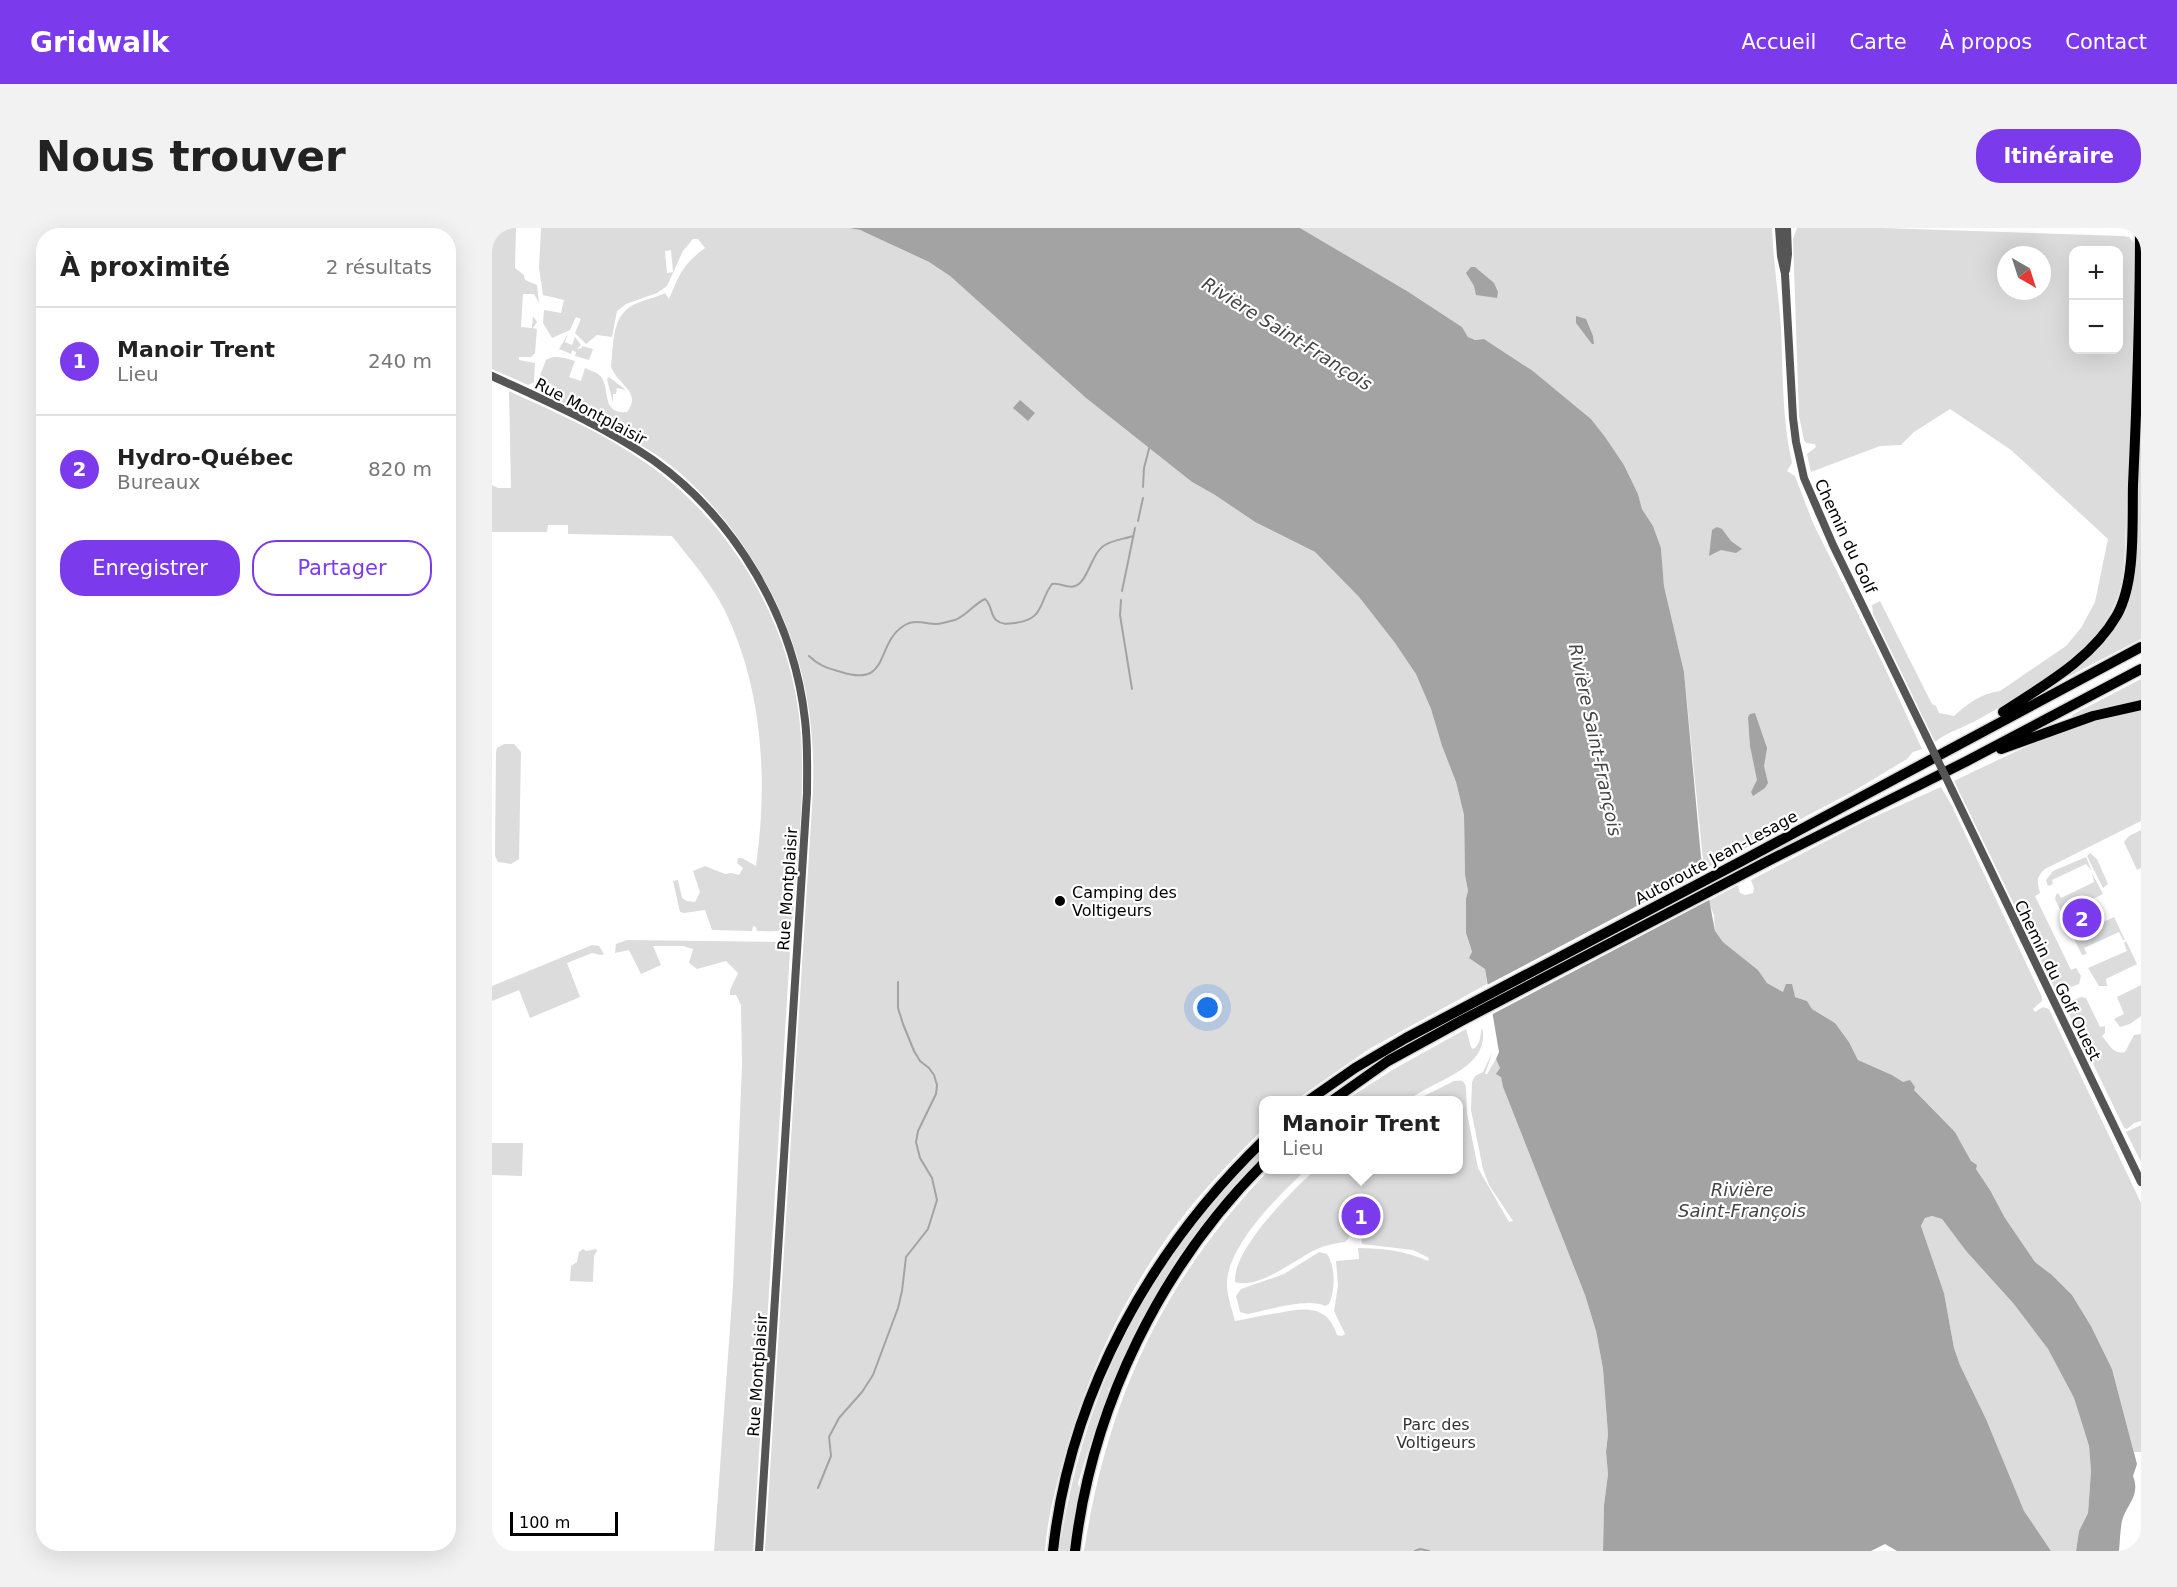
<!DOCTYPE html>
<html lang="fr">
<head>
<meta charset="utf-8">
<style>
	body { margin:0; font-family:"DejaVu Sans",sans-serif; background:#f2f2f2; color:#222 }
	.controls { position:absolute; right:18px; top:18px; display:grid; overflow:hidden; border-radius:12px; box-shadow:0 6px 24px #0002 }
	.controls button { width:54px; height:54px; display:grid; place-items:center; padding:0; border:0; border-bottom:2px solid #e0e0e0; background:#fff; color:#222; font:30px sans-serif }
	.compass { position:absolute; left:1505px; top:18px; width:54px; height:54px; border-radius:50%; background:#fff; box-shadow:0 6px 24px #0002; rotate:141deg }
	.scale { position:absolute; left:18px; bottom:15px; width:108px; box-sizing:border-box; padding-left:6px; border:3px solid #000; border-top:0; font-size:16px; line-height:21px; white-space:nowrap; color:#000; -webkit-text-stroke:4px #fff; paint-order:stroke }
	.you { position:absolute; left:716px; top:780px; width:21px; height:21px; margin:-15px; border:4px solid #fff; border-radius:50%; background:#1a73e8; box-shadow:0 0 0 9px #1a73e833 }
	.badge { display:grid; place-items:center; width:39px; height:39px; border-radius:50%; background:#7c3aed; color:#fff; font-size:20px; font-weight:700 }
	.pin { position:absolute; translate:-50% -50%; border:3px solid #fff; box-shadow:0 2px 6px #0006 }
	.popup { position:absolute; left:767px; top:868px; width:204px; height:78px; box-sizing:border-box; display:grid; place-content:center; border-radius:12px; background:#fff; filter:drop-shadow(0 2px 4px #0005); font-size:20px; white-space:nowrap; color:#767676 }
	.popup b { font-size:22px; color:#222 }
	.popup::after { content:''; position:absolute; left:50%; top:100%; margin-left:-12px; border:12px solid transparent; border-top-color:#fff }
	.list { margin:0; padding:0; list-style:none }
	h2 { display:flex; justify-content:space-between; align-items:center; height:78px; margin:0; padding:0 24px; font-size:26px }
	h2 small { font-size:20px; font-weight:400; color:#767676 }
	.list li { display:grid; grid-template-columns:39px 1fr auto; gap:18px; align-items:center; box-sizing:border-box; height:108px; padding:0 24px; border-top:2px solid #e0e0e0 }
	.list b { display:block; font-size:22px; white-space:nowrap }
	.list p { margin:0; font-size:20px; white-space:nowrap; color:#767676 }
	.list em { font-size:20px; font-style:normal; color:#767676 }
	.actions { display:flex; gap:12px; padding:18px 24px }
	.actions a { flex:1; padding:14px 0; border:2px solid #7c3aed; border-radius:24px; text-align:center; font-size:21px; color:#7c3aed }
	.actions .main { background:#7c3aed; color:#fff }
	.map { position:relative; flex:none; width:1649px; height:1323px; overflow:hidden; border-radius:24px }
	header { display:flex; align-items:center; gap:36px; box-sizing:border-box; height:84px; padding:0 30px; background:#7c3aed; color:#fff }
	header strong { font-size:28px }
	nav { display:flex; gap:33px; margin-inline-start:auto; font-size:21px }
	.intro { display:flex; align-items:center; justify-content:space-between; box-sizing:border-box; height:144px; padding:0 36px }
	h1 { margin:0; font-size:42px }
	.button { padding:15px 27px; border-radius:24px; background:#7c3aed; color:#fff; font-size:21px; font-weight:700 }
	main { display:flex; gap:36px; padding:0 36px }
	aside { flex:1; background:#fff; border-radius:24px; box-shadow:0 6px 24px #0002 }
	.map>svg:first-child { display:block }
	.green { fill:#dcdcdc; fill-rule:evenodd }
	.water { fill:#a3a3a3 }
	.pier { fill:#fff }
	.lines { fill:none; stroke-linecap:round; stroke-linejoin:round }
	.stream { stroke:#a3a3a3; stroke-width:2 }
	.highway-casing { stroke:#dbdbdb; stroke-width:13 }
	.minor { stroke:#555; stroke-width:8 }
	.highway { stroke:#000; stroke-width:10 }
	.minor-bridge { stroke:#555; stroke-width:8 }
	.poi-dot { fill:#000; stroke:#fff; stroke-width:2 }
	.labels { text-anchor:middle; stroke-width:4.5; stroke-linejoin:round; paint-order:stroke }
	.street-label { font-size:16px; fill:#000; stroke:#fff }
	.poi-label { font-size:16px; fill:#000; stroke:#fff; text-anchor:start }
	.park-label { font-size:16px; fill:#333; stroke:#fff }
	.water-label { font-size:18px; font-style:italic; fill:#444; stroke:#fff }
</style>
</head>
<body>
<header>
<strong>Gridwalk</strong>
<nav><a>Accueil</a><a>Carte</a><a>À propos</a><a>Contact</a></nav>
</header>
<div class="intro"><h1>Nous trouver</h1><a class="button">Itinéraire</a></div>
<main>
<aside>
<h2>À proximité<small>2 résultats</small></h2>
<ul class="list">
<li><span class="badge">1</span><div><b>Manoir Trent</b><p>Lieu</p></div><em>240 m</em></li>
<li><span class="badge">2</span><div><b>Hydro-Québec</b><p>Bureaux</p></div><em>820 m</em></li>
</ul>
<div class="actions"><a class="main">Enregistrer</a><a>Partager</a></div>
</aside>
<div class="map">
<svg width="1649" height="1323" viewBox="0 0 1649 1323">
	<rect width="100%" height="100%" fill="#fff"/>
	<path class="green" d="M0,0H24L23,40L32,47L33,52L45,57L47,75L42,66H31L29,99L40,100L41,88L45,94L41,100L45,101L43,125L39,129H27V132L43,135L42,154L36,157L0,141Z
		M49,0H357L368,2L437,34L458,48L594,170L700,254L723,267L763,294L823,324L867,369L903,415L925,446L939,481L950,518L964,554L972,587L973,647L976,663L974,670V705L980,725L993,741L995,756L877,821L804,872H772L771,901C751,921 730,942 711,964C645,1040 599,1132 572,1229C564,1259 555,1291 553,1323H273L321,563C325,463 298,379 238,299C216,271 193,246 163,226C125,201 82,184 44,158L54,132C62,126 74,130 83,133L77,149L89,153L93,140C99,143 106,144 110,150C118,165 110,186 135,184C151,164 124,156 119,138C122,116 119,89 141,77C151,72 163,70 173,65L177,71C188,46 190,37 213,20L206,11H201L191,23L175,58L165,65L134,76L125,83L120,109L105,107L94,116L83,105L89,91L84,89L78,102L60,110L51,95L52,82L69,85L72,72L51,67L47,40ZM179,22L181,44L175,45L173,23Z
		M808,0H1280C1281,34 1287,67 1289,101C1291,146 1290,191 1300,235L1295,243L1303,248L1321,295L1393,440L1430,521L1421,524L1415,531L1360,564L1212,642L1192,444L1172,358L1169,320L1161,298L1150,281L1146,266L1132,237L1099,191L1041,143L992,111L983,112L976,109L970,99L915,63Z
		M1305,0H1391L1630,8L1637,9L1642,15L1639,165L1633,319C1632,337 1631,356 1624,373C1602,428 1536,463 1487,491C1473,499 1455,504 1443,514L1381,386L1380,377L1388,373L1440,476L1444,478L1447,485L1462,488C1475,476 1490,465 1508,463L1574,418L1589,400L1603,374L1616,311L1519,222L1458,181L1422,204L1409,217L1388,218L1319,244L1315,226L1324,219L1323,216L1314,215L1312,212L1307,188L1301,11ZM1582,22H1626V122H1582ZM1514,27H1550V63H1514Z
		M76,106L73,114L80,117L83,109L89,117L85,121L90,120V118L101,121L97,132L83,128L84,124L80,122L79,126L67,121Z
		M1649,119V411L1564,455L1633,378Z
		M117,149L134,162L125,160L124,166H121V175L115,151Z
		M17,163C64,185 112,205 154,235C236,292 295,388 307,488C315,553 306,622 301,687C299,707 279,703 265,703L264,699L261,698L260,703L220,702L213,682L192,685L188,684L181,653L186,652L190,670L195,673L203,674L208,664L201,643L213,638L233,646L239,645L247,647L251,640L245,635L246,630H250L264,638C276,553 271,461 233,383C220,356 198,331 180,308L76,306V297H56L55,304H0V257L6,260H19Z
		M1649,451V472L1613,479L1566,497L1571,492L1578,491L1582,486Z
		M1649,483V593L1553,641C1544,649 1545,654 1548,665L1543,668L1579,742L1584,740L1589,748L1587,756L1568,763L1562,759L1462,553C1521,525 1583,492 1649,483Z
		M12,516H22L29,524L27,631L19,636L6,634L3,628L4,524L5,520Z
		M1449,559L1460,578L1550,769V773L1541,781L1543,784L1551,779L1557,781L1649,975V1224H1642L1620,1141L1599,1098L1580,1067L1560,1047L1543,1034L1513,990L1498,962L1484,941V937L1479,933L1463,904L1422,862L1400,847L1366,832L1357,814L1343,795L1320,781L1315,773L1303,769L1300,763L1291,764L1275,755L1266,742L1231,714L1223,703L1222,687L1216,673L1246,657L1248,665L1253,667L1261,665L1262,660L1259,652L1373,593Z
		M1649,602V640L1645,642L1632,614L1637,608Z
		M1598,625L1605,631L1616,656L1611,660L1595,628Z
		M1594,629L1600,643L1594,636L1560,652L1561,656L1556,658L1554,652L1561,643Z
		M1600,645L1611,666L1585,679L1589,688L1575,696L1563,671L1564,667L1566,665L1569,670L1602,654Z
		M1622,689L1633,712H1631L1627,704L1592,720L1595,726L1590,727L1576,699L1592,693L1596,701Z
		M135,712L291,714L296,717L298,723L261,1323H222L241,1058L250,837L249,777L244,767H238V762L246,745L234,733L205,741L197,735L201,721L191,718H161L169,737L149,746L137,722L123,725L124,716Z
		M1634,713L1645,736L1614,751L1615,758H1607L1596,740L1635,723L1632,715Z
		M100,717L107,718L112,726L109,727L100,725L75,735L88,769L38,790L27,762L0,773V758Z
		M1649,757V788L1638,796L1628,799L1622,791L1632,786L1625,769Z
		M1589,769L1594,770L1608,799L1613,798V805L1610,808C1617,816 1621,827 1633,824L1642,807L1649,806V893L1642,895L1635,901L1632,900L1576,784L1577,774Z
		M990,799C998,833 960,847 936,860C928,864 919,871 911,872C895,876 871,873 854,872L902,841L974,801L979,819L981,821C989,817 988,807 990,799Z
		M1001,823L993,846H995L1004,831L1008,840L1011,859L1093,1067L1104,1103L1111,1141L1116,1206L1114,1224L1116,1246L1112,1277L1111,1323H592C616,1170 670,1054 777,942H814C787,967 735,1018 735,1056C735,1068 740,1081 743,1093C758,1090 772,1087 786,1085C812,1080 835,1076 845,1107L850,1108L853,1106L842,1083L846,1058L844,1033L867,1031L866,1020C891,1020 913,1023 936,1033L937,1030L921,1022L870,1016L869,1007L875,1006L873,980L864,981L865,996L861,997L856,1011L853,1014C844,1015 834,1017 825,1021C805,1030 767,1062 743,1054V1052C743,1019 800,963 823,942H966V872H924L962,853C969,852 972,852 974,859L975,885L986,940L1017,994L1021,993L997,957L991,941L979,882L980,854L983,848L991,844Z
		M1649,897V934L1634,904Z
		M0,915H31L30,948L0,947Z
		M771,920V927L744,955L686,1029L647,1095L622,1152L616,1162L618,1164L603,1204H602L586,1255L588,1264L577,1323H567C593,1157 654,1040 771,920Z
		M1440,988L1450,991L1474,1023L1521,1075L1556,1121L1582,1170L1597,1218L1599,1243L1596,1285L1587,1303L1584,1323H1559L1532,1284L1494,1191L1468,1137L1462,1120L1452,1065L1429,998L1433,990Z
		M91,1021L94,1023L104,1021L105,1023L102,1028L101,1054L78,1053L79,1038L85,1034L87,1024Z
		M827,1024L835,1026C844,1039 843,1063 837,1076L833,1078C815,1069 775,1083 755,1086L748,1084L744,1068L749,1061L792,1046Z"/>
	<path class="water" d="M357,0H808L915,63L970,99L976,109L983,112L992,111L1041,143L1099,191L1113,209L1132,237L1146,266L1150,281L1161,298L1169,320L1172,358L1192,444L1209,629L1223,703L1231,714L1266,742L1275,755L1291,764L1294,756H1300L1303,769L1315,773L1320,781L1343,795L1357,814L1366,832L1400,847L1411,854L1418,852L1423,859L1422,862L1463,904L1479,933L1485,937L1484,941L1498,962L1513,990L1543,1034L1560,1047L1580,1067L1599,1098L1620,1141L1645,1236L1641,1248C1649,1268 1634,1277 1630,1293C1628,1303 1628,1313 1627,1323H1584L1587,1303L1596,1285L1599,1243L1597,1218L1582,1170L1556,1121L1521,1075L1474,1023L1450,991L1440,988L1433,990L1429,998L1452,1065L1462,1120L1468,1137L1494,1191L1532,1283L1559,1323H1405L1393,1316L1379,1323H1111L1112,1277L1116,1246L1114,1224L1116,1206L1111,1141L1104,1103L1093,1067L1011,859L1009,849L1004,846L1008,840L1004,831L1007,824L993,741L977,730L980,724L974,705V670L976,663L973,647L972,587L964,554L950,518L939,481L924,446L903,415L867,369L823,324L763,294L723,267L700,254L594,170L458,48L437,34L368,2Z
		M979,39H983L1002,55L1006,64L1005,70L984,67L982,58L974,45Z
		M1084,88L1094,91L1101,108L1102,116H1100L1084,95Z
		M528,172L543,185L536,193L521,180Z
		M1225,299L1230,301L1239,313L1250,321L1244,325L1229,322L1217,328L1220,302Z
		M1263,485L1275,520L1272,538L1276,555L1273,560L1261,568L1259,564L1265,552L1258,518L1256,489L1258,486Z"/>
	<path class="pier" d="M1215,641L1219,671L997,788L993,758Z"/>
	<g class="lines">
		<path class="stream" d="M651,259L652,240L658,217
			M646,293L651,270
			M630,363L643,300
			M629,372L628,387L640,461
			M317,428C327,438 336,440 349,444C400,460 382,415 413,397C423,391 434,396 445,396C450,396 458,393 463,392C474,388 482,376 493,371C500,377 498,386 504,392C510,397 516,396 523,395C553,391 546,375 560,356C568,354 575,361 583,358C596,354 599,325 613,317C621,312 632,311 641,308
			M326,1260L339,1228L337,1209L347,1190L370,1164L381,1147L406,1080L410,1063L414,1029L436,1001L445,972L440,950L428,930L424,914L426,903L444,866L445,857L442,847L437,840L428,833L422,823L411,796L406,780V754
			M923,1323L928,1321L937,1323"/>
		<g class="highway-casing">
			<path id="highway" d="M1511,484C1552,457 1600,431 1625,387C1644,353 1640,296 1641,257C1645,171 1648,86 1648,1
				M1509,521L1601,488L1649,477
				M817,872L863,840L914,810L1246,635L1649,419
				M841,872L896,833L969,793L1274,634L1475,533L1649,441
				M561,1323C578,1165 659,1021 772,912
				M583,1323C600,1178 669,1038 772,935"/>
		</g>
		<path class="minor" d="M1287,0L1289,28L1293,46L1301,190L1304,214L1312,250L1341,317L1434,508
			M1294,42L1296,26L1295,0
			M0,148C54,173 112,198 161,232C245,292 302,391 313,492C316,516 315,541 315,565L267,1323
			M1460,562L1649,954"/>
		<use href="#highway" class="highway"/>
		<path class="minor-bridge" d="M1434,508L1460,562"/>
	</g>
	<circle class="poi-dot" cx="568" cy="673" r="6"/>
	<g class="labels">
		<g class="street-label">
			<text transform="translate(99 183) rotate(28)" y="6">Rue Montplaisir</text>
			<text transform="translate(1354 308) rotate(65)" y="6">Chemin du Golf</text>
			<text transform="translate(1224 629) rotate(-28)" y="6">Autoroute Jean-Lesage</text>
			<text transform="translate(295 661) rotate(-86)" y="6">Rue Montplaisir</text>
			<text transform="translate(1566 752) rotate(64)" y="6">Chemin du Golf Ouest</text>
			<text transform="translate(265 1147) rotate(-86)" y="6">Rue Montplaisir</text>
		</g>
		<g class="poi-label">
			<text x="580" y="670">Camping des<tspan x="580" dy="18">Voltigeurs</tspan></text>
		</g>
		<g class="park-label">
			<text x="944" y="1202">Parc des<tspan x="944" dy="18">Voltigeurs</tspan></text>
		</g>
		<g class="water-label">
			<text transform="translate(795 106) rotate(32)" y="6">Rivière Saint-François</text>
			<text transform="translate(1103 512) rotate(78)" y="6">Rivière Saint-François</text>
			<text x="1250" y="968">Rivière<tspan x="1250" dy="21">Saint-François</tspan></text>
		</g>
	</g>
</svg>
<div class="controls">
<button>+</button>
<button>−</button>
</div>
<svg class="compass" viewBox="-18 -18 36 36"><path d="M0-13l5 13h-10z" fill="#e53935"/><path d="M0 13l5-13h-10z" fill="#767676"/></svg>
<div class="scale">100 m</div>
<div class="you"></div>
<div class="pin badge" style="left:869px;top:988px">1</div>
<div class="popup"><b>Manoir Trent</b>Lieu</div>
<div class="pin badge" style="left:1590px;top:690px">2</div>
</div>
</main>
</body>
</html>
